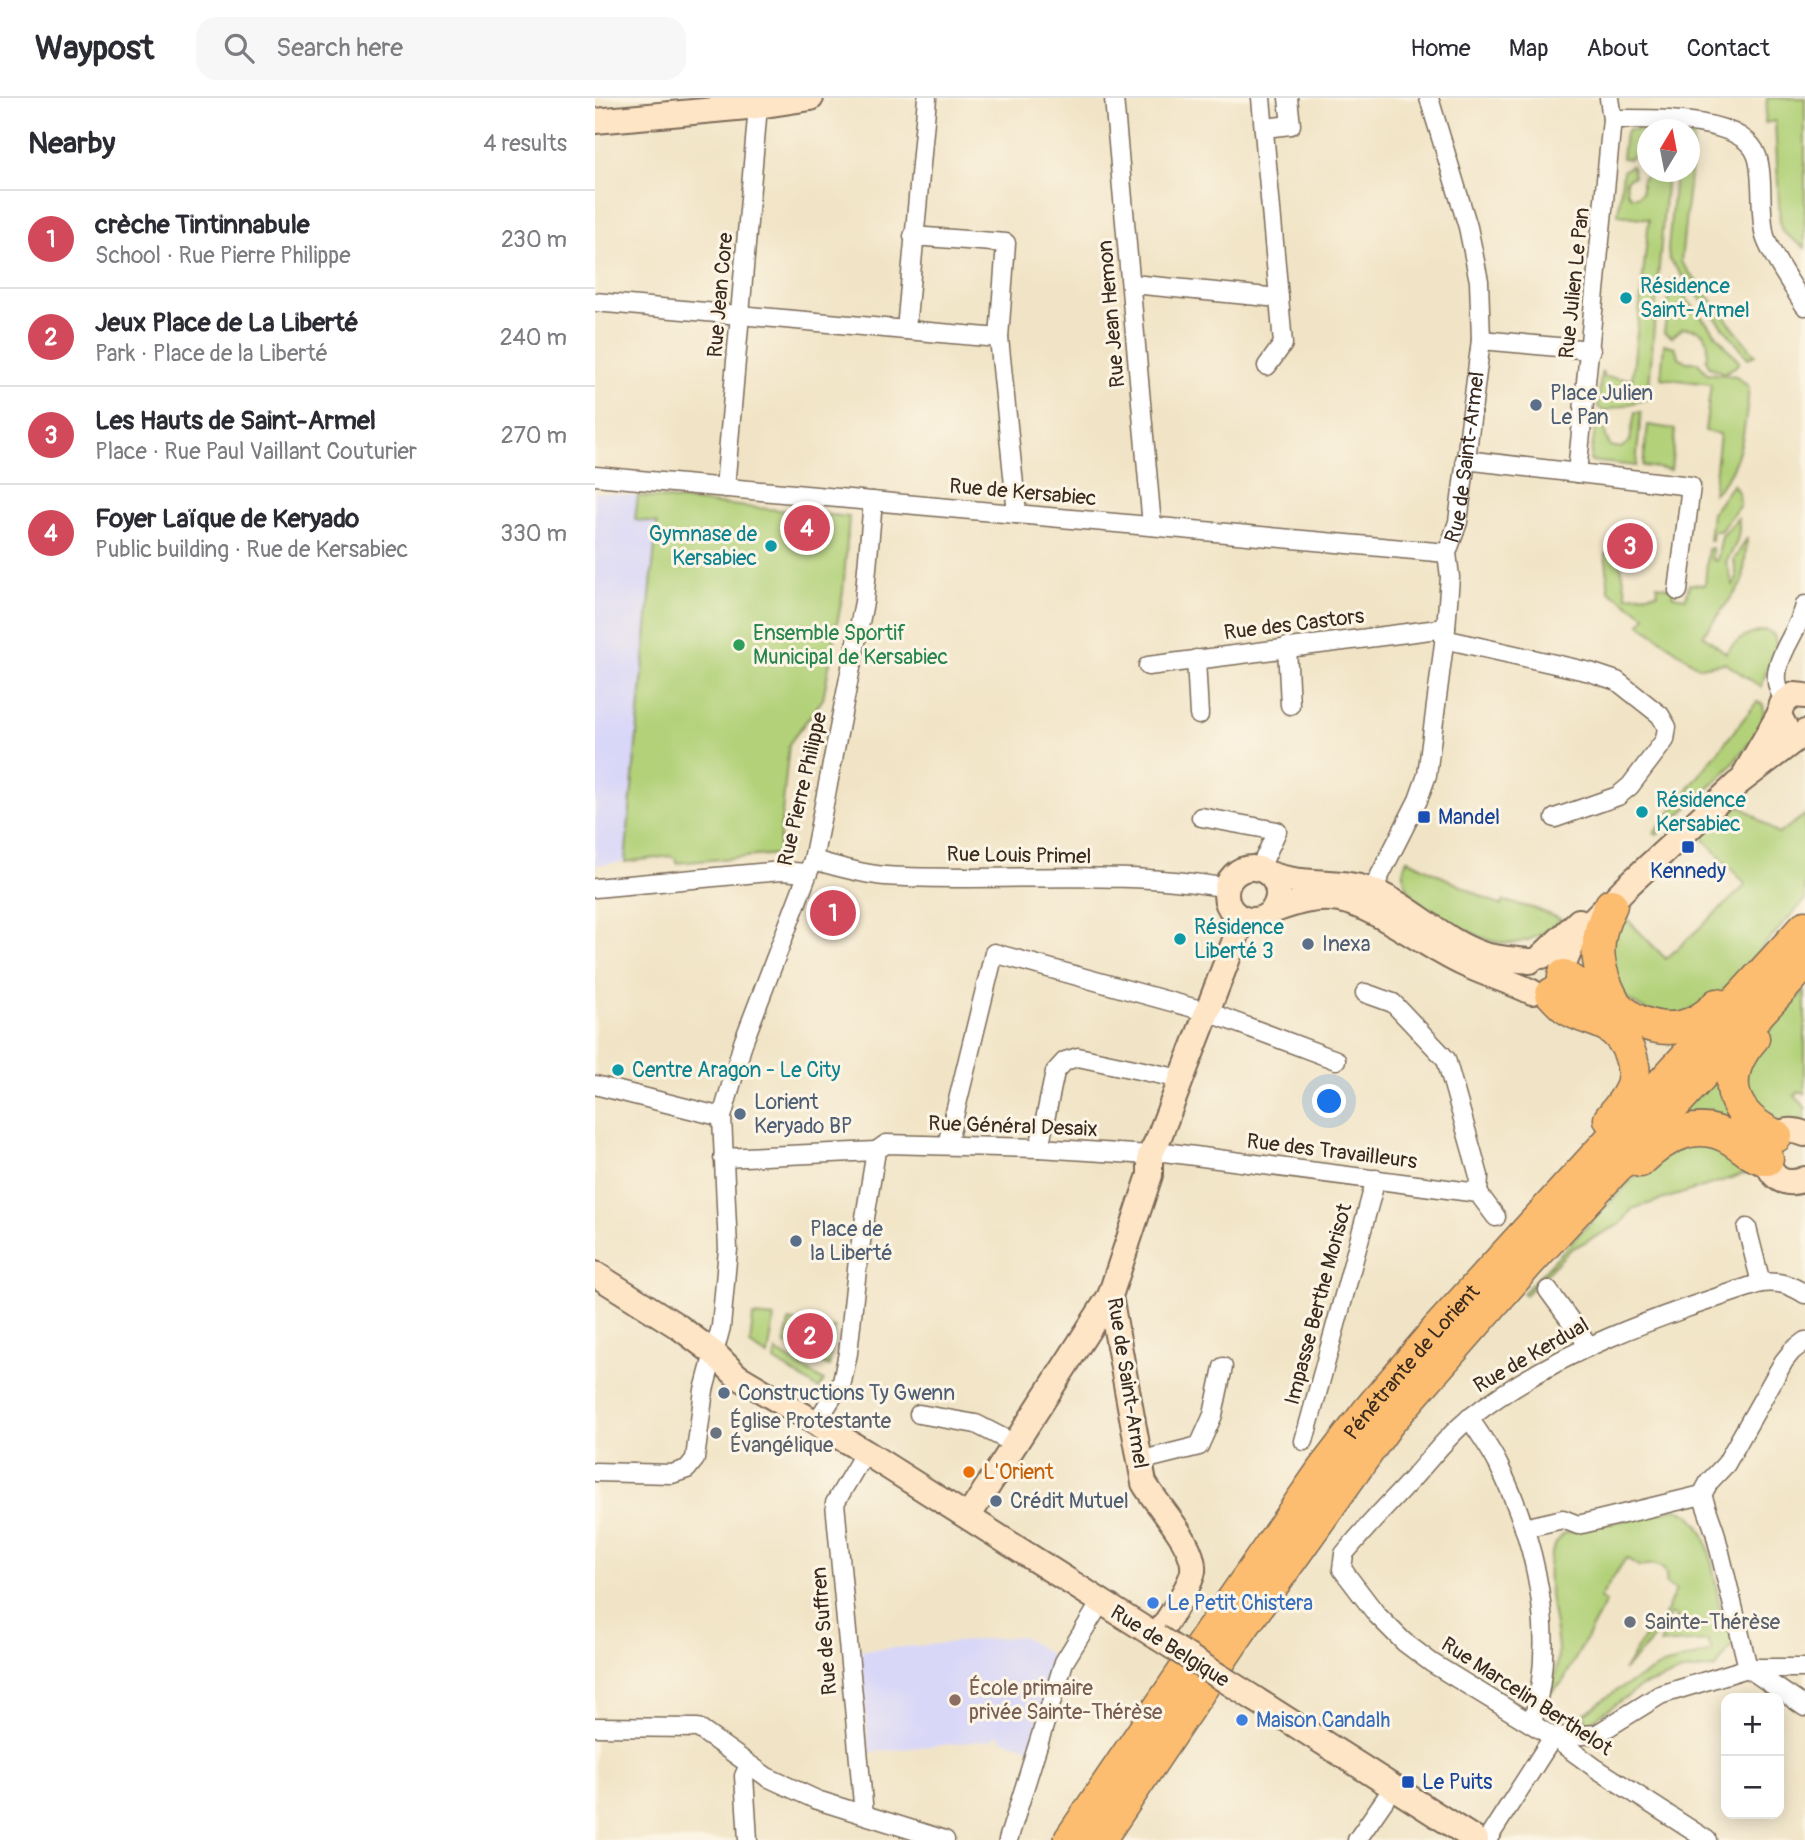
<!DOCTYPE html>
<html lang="en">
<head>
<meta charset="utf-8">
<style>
	body { margin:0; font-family:Pangolin,sans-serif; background:#f7f7f7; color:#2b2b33 }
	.controls { position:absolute; right:21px; bottom:21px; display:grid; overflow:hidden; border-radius:14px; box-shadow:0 4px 18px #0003 }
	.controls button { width:63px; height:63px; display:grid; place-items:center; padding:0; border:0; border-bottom:2px solid #e1e1e2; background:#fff; color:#2b2b33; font:35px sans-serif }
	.compass { position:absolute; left:1042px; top:21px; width:63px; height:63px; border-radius:50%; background:#fff; box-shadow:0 4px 18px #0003; rotate:10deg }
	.you { position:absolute; left:735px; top:1004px; width:24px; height:24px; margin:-18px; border:5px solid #fff; border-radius:50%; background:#1a73e8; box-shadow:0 0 0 10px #1a73e833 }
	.badge { display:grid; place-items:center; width:46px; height:46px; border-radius:50%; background:#d1495b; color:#fff; font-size:23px; font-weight:700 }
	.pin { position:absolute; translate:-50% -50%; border:4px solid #fff; box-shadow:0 2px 7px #0006 }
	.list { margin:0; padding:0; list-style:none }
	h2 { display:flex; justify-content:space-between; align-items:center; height:91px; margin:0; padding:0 28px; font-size:30px }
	h2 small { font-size:23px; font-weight:400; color:#7c7c81 }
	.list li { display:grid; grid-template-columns:46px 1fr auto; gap:21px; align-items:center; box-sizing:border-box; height:98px; padding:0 28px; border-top:2px solid #e1e1e2 }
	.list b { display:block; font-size:26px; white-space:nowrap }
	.list p { margin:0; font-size:23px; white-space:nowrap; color:#7c7c81 }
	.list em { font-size:23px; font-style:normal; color:#7c7c81 }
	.icon { flex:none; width:38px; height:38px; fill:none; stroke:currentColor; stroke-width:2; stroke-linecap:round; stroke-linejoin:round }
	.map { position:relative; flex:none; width:1210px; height:1742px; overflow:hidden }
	header { display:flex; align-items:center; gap:42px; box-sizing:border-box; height:98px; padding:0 35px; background:#fff; border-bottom:2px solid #e1e1e2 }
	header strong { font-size:33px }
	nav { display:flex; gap:38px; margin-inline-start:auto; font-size:24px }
	.search { width:490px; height:63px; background:#f7f7f7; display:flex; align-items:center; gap:18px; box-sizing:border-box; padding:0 24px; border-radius:21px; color:#7c7c81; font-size:26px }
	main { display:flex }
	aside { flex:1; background:#fff }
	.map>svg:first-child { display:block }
	.built { fill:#d9d7f8 }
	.green { fill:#b2d179; stroke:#767e4c; stroke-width:2 }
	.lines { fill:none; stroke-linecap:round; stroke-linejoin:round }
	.street-casing { stroke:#7b6b59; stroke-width:21 }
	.secondary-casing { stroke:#7b6b59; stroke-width:28 }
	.highway-casing { stroke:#7b6b59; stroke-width:35 }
	.street { stroke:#fff; stroke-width:18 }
	.secondary { stroke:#fee5c5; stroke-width:24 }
	.highway { stroke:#fcbd6f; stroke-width:32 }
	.secondary-bridge-casing { stroke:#7b6b59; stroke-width:28; stroke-linecap:butt }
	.secondary-bridge { stroke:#fee5c5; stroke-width:24 }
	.culture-dot { fill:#0f9aa8; stroke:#fcf5e5; stroke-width:2.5 }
	.service-dot { fill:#5c6f8a; stroke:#fcf5e5; stroke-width:2.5 }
	.leisure-dot { fill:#2e9e5b; stroke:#fcf5e5; stroke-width:2.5 }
	.transit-dot { fill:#1a4fb4; stroke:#fcf5e5; stroke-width:2.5 }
	.worship-dot { fill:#6b7280; stroke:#fcf5e5; stroke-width:2.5 }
	.food-dot { fill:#e8710a; stroke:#fcf5e5; stroke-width:2.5 }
	.shop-dot { fill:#3f7fe0; stroke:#fcf5e5; stroke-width:2.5 }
	.education-dot { fill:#8d6e63; stroke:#fcf5e5; stroke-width:2.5 }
	.labels { text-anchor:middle; stroke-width:6; stroke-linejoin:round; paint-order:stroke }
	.street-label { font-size:21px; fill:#3b2a1e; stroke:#fcf5e5 }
	.culture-label { font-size:21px; fill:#0d838f; stroke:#fcf5e5; text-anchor:start }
	.service-label { font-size:21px; fill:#4e5e75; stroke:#fcf5e5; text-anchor:start }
	.leisure-label { font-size:21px; fill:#27864d; stroke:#fcf5e5; text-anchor:start }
	.transit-label { font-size:21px; fill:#164399; stroke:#fcf5e5; text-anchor:start }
	.worship-label { font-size:21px; fill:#5b616d; stroke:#fcf5e5; text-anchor:start }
	.food-label { font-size:21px; fill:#c56008; stroke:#fcf5e5; text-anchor:start }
	.shop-label { font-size:21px; fill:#366cbe; stroke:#fcf5e5; text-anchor:start }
	.education-label { font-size:21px; fill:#785e54; stroke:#fcf5e5; text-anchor:start }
</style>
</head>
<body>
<header>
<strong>Waypost</strong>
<div class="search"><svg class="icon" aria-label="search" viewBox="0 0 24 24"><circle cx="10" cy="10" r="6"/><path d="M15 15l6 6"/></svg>Search here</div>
<nav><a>Home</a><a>Map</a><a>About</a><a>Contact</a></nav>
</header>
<main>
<aside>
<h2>Nearby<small>4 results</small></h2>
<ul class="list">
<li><span class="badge">1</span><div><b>crèche Tintinnabule</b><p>School · Rue Pierre Philippe</p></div><em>230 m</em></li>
<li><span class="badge">2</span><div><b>Jeux Place de La Liberté</b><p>Park · Place de la Liberté</p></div><em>240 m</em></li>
<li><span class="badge">3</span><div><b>Les Hauts de Saint-Armel</b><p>Place · Rue Paul Vaillant Couturier</p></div><em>270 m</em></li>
<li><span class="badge">4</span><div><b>Foyer Laïque de Keryado</b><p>Public building · Rue de Kersabiec</p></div><em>330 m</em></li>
</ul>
</aside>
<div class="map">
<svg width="1210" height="1742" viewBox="0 0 1210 1742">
	<rect width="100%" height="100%" fill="#fcf5e5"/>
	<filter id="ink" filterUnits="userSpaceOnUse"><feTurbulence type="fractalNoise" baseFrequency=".0143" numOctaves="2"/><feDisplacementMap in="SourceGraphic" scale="14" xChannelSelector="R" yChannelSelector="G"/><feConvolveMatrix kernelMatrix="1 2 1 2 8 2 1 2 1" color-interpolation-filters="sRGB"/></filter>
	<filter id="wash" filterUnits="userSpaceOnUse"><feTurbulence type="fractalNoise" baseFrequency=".00686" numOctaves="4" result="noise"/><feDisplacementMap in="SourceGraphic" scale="28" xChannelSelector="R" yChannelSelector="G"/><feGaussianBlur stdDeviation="1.57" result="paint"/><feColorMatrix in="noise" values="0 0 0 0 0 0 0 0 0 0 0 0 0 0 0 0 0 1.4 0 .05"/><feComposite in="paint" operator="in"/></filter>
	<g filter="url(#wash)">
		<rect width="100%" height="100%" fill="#f1e4c6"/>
		<path class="built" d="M0,394L43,398L40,421L62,424L30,764L0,767Z
			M427,1538L464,1562L435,1650L406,1641L405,1637L398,1638L397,1642L274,1654L265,1553Z"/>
		<path class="green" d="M1172,0H1210V150L1188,134L1185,127L1180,23L1170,25Z
			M1034,31L1052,33V47H1048L1035,61L1027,60L1030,36Z
			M1095,38H1099L1086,164L1160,257L1153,260L1074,161L1073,152L1080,74H1094Z
			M1037,67L1039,78L1031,82L1032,93L1036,98H1043L1047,94V81C1056,73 1061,73 1072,74L1053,301L1009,313L1003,309L1006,274H1008V279L1037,281L1054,121L1023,117L1028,73Z
			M1076,182L1144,264L1140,269L1129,275L1115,269L1111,262C1116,240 1111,230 1088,230L1077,239L1069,235Z
			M1069,246L1080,249L1084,259L1092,264H1102L1112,275L1141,278L1154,289C1151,326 1147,370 1118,396L1125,336L1110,333L1116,286L1066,280Z
			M1040,314H1046L1041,368L995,363L1001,326L1009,324L1011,339L1015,348L1026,350L1035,343Z
			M1053,327L1080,331L1076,372L1048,368Z
			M1138,386L1144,396L1145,407L1125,433H1118L1117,442H1114L1117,415Z
			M43,398L254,419L248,494L228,601L194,646L183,756L82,765V762L75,758L30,764L62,425L40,422Z
			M1143,420C1147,437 1140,449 1131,464L1138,487L1142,481L1139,462L1152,440L1148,484L1108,537L1131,555C1142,540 1153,536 1171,532L1179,537L1181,546L1166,589L1130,565L1104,569L1045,526L1051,518L1014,493C1012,481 1013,470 1010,457L1014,453L1025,463L1032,498L1063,495L1062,487L1078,490V498L1091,500L1094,486L1110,487L1113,451L1117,450V461L1122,463L1127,438Z
			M1162,604L1168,607C1170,618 1167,628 1161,637L1129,676L1062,737L1059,735Z
			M1145,707L1183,736L1210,717V802L1128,893L1073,925L1020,894L1013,827L1025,814L1071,861L1151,787L1106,738Z
			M812,761L906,808L909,803L941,811L966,821C950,836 930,847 907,845C885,843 828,811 814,792C808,783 807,771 812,761Z
			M1210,892V995L1204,993L1200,997L1210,1009V1024L1194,1028L1156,1014L1149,961Z
			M1131,964L1169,1041L1065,1035Z
			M1104,1040L1159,1073L1037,1111L1026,1126L976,1151L930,1197L928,1195L1039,1079L1060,1060Z
			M158,1218L179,1220L173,1258L155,1247Z
			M194,1223L240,1230L234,1269L190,1246Z
			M181,1253L229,1283L224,1291L180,1263Z
			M1080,1411C1116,1415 1119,1482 1125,1511L1133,1514L1140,1543L1121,1570L1090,1573L1047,1588L992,1626L989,1616L1022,1592L1068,1567L1117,1554L1113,1543L1065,1546L1073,1528L1083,1520L1076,1516L1053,1547L1028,1573L1054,1532L1060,1535L1074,1510L1073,1508L1081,1492L1071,1486C1074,1468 1060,1463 1045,1469L1031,1460L1005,1500L1011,1504L967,1585L956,1594C959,1581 964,1564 963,1551C961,1516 939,1461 970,1435Z"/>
	</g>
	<g filter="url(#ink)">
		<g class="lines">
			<g class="street-casing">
				<g id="street">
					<path d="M519,0L557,428"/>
					<path d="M1017,21C1053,21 1148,17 1162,58C1169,78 1164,115 1170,138C1174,154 1200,192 1210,208"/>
					<path d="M669,30L696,27L693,0"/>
					<path d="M318,138L411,145L404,240L311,232L332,0"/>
					<path d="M537,186L684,200L666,0"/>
					<path d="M0,204L311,232"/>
					<path d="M404,240L422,416"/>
					<path d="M886,242L996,252"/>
					<path d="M672,268L688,246L684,200"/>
					<path d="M870,362L1096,388L1083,493"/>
					<path d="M982,375L1017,21L1014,0"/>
					<path d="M0,378L852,455"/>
					<path d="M130,390L163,8"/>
					<path d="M849,541L995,574L1022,583L1065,617L1072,629L1070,642L1035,688L1023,698L960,720"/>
					<path d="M692,549L695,607"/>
					<path d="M601,561L604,617"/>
					<path d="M553,568L851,530"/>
					<path d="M1190,602C1165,572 1204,537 1210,507"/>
					<path d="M606,719L682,733L665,770"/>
					<path d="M218,762C241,768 266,776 290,778C402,785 521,770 631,790"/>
					<path d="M0,790L186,773L211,775"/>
					<path id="s1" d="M777,793L823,702L832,677L851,530L855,479L852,455L863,424L886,242L884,183L873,129L834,0"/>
					<path d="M770,895L798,905L851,961L884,1078L883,1095"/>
					<path d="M0,987L127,1019"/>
					<path d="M352,1047L399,855L613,914L741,962"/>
					<path d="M444,1050L460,974L470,963L483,959L586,981"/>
					<path d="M281,1053L291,1046L444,1050L555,1057L569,1054L883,1095L901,1119"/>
					<path d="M128,1060L281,1053"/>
					<path d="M1152,1130L1166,1185"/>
					<path d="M953,1192L994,1248"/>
					<path d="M324,1316L381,1326L420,1346"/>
					<path d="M226,1317L247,1284L253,1255L263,1162L281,1053"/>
					<path d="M874,1320C884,1335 895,1350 903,1366C942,1445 963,1539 937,1625"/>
					<path d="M709,1343L781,1081"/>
					<path d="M544,1363L604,1348L618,1317L628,1269"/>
					<path d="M0,1374L77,1376L92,1371L100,1361L109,1292L126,1229L133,1151L127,1019L148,945L218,762L269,504L278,403"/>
					<path d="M1107,1397L1114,1384L1131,1366L1189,1263L1197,1253L1210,1243"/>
					<path d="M929,1430L968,1421L983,1427L1107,1397"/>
					<path d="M1153,1570L1210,1609"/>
					<path d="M1153,1570H1210"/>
					<path d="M0,1629L103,1630L172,1679L222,1702L350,1742"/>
					<path d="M269,1716L240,1405L270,1354"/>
					<path d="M153,1742L149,1678L154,1667"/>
					<path d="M413,1742L469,1564L506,1504"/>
					<path d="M762,1742L798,1690"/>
					<path d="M892,1742L958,1639L1002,1636L1065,1597L1153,1570L1120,1434L1107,1397"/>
					<path d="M1112,1742L999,1669L958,1639L837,1565L809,1544L782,1517L747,1471L749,1456C770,1430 794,1406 817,1381C836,1360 854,1336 876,1319C961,1252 1065,1218 1166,1185C1184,1183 1194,1186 1210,1196"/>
				</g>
			</g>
			<g class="secondary-casing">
				<path id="secondary" d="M0,23L163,8L216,0
					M1190,629L1184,617L1187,606L1199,597L1210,598
					M1151,674L1184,617
					M631 796a26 26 0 1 1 52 0a26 26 0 1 1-52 0Z
					M675,776C709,789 741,780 775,792C815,807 846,842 887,856C901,861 919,861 935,863
					M677,813C700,805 719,798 744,802C780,808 832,849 867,865C890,876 914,883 937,894
					M947,858L984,823
					M967,871L979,842L1030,790L1142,686L1210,634
					M1210,1036C1160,1016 1161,1101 1210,1081
					M0,1176L84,1229L120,1256L142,1278L270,1354L562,1539C571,1524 596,1488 598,1473C601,1447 562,1408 549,1385L515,1198L555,1077V1057L564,1039L648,821
					M373,1419L515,1198
					M660,1601L881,1742"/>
			</g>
			<g class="highway-casing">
				<g id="highway">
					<path d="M1016,807C996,845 1001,873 1022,909"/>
					<path d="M969,878C985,889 1003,898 1021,908C1028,913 1035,920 1043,923C1072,936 1101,931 1122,907"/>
					<path d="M957,896C962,901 967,907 973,911C985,919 1001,921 1013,928C1032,940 1044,968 1036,990C1032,1001 1023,1011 1015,1021"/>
					<path d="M1158,940C1123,980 1135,1017 1181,1038"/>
					<path d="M1045,1063C1072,1037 1104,1020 1138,1042C1149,1049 1159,1060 1172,1061"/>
					<path id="s2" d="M475,1742L626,1519L728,1372L775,1311L842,1232L1210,829"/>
					<path d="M504,1742L646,1531L793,1325L933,1165L1210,865"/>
				</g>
			</g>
			<use href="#street" class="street"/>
			<use href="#secondary" class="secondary"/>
			<use href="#highway" class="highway"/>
			<g class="secondary-bridge-casing">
				<path id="secondary-bridge" d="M562,1539L660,1601"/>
			</g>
			<use href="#secondary-bridge" class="secondary-bridge"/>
		</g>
	</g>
	<g class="culture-dot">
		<circle cx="1031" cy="200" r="7"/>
		<circle cx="176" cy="448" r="7"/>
		<circle cx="1047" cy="714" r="7"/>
		<circle cx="585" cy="841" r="7"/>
		<circle cx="23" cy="972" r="7"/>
	</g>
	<g class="service-dot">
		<circle cx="941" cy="307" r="7"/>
		<circle cx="713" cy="846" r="7"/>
		<circle cx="145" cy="1016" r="7"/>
		<circle cx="201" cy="1143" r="7"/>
		<circle cx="129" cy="1295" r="7"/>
		<circle cx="401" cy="1403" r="7"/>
	</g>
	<circle class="leisure-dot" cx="144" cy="547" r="7"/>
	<g class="transit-dot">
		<rect x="822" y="712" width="14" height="14" rx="3.5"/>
		<rect x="1086" y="742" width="14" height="14" rx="3.5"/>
		<rect x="806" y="1677" width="14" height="14" rx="3.5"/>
	</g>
	<g class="worship-dot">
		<circle cx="121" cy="1335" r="7"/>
		<circle cx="1035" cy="1524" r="7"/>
	</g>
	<circle class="food-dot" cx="374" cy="1374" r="7"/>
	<g class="shop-dot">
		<circle cx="558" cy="1505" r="7"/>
		<circle cx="647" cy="1622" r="7"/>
	</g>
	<circle class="education-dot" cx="360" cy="1602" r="7"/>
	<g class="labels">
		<g class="street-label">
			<text transform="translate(979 185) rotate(-84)" y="7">Rue Julien Le Pan</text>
			<text transform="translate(125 197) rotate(-85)" y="7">Rue Jean Core</text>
			<text transform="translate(516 216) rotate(-95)" y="7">Rue Jean Hemon</text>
			<text dy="7" stroke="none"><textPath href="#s1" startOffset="450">Rue de Saint-Armel</textPath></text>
			<text transform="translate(428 394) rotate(5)" y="7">Rue de Kersabiec</text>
			<text transform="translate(699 526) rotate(-7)" y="7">Rue des Castors</text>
			<text transform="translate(207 691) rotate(-77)" y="7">Rue Pierre Philippe</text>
			<text transform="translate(424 757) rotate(1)" y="7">Rue Louis Primel</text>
			<text transform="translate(418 1028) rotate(2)" y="7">Rue Général Desaix</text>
			<text transform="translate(737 1053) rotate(7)" y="7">Rue des Travailleurs</text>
			<text transform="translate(723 1206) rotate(-75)" y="7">Impasse Berthe Morisot</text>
			<text transform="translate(936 1257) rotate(-30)" y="7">Rue de Kerdual</text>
			<text dy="7" stroke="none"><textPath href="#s2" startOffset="588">Pénétrante de Lorient</textPath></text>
			<text transform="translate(533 1285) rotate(81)" y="7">Rue de Saint-Armel</text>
			<text transform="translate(229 1533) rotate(-95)" y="7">Rue de Suffren</text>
			<text transform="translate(575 1548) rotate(32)" y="7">Rue de Belgique</text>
			<text transform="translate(932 1598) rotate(33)" y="7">Rue Marcelin Berthelot</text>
		</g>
		<g class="culture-label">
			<text x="1045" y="195">Résidence<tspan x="1045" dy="24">Saint-Armel</tspan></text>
			<text x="162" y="443" text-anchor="end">Gymnase de<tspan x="162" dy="24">Kersabiec</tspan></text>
			<text x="1061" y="709">Résidence<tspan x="1061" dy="24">Kersabiec</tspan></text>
			<text x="599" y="836">Résidence<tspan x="599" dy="24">Liberté 3</tspan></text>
			<text x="37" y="979">Centre Aragon - Le City</text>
		</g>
		<g class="service-label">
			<text x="955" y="302">Place Julien<tspan x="955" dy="24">Le Pan</tspan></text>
			<text x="727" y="853">Inexa</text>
			<text x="159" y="1011">Lorient<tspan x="159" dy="24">Keryado BP</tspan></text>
			<text x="215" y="1138">Place de<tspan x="215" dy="24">la Liberté</tspan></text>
			<text x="143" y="1302">Constructions Ty Gwenn</text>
			<text x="415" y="1410">Crédit Mutuel</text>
		</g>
		<g class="leisure-label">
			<text x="158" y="542">Ensemble Sportif<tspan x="158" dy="24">Municipal de Kersabiec</tspan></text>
		</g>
		<g class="transit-label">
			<text x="843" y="726">Mandel</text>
			<text x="1093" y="780" text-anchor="middle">Kennedy</text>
			<text x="827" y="1691">Le Puits</text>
		</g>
		<g class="worship-label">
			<text x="135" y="1330">Église Protestante<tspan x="135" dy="24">Évangélique</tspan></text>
			<text x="1049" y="1531">Sainte-Thérèse</text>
		</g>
		<g class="food-label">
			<text x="388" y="1381">L'Orient</text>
		</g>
		<g class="shop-label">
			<text x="572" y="1512">Le Petit Chistera</text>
			<text x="661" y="1629">Maison Candalh</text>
		</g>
		<g class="education-label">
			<text x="374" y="1597">École primaire<tspan x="374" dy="24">privée Sainte-Thérèse</tspan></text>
		</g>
	</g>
</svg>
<div class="controls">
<button>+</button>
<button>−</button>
</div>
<svg class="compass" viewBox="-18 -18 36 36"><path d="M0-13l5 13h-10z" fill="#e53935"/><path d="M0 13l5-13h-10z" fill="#7c7c81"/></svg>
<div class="you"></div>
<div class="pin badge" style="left:238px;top:815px">1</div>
<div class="pin badge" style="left:215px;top:1238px">2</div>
<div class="pin badge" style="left:1035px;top:448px">3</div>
<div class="pin badge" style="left:212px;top:430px">4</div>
</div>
</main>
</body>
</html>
